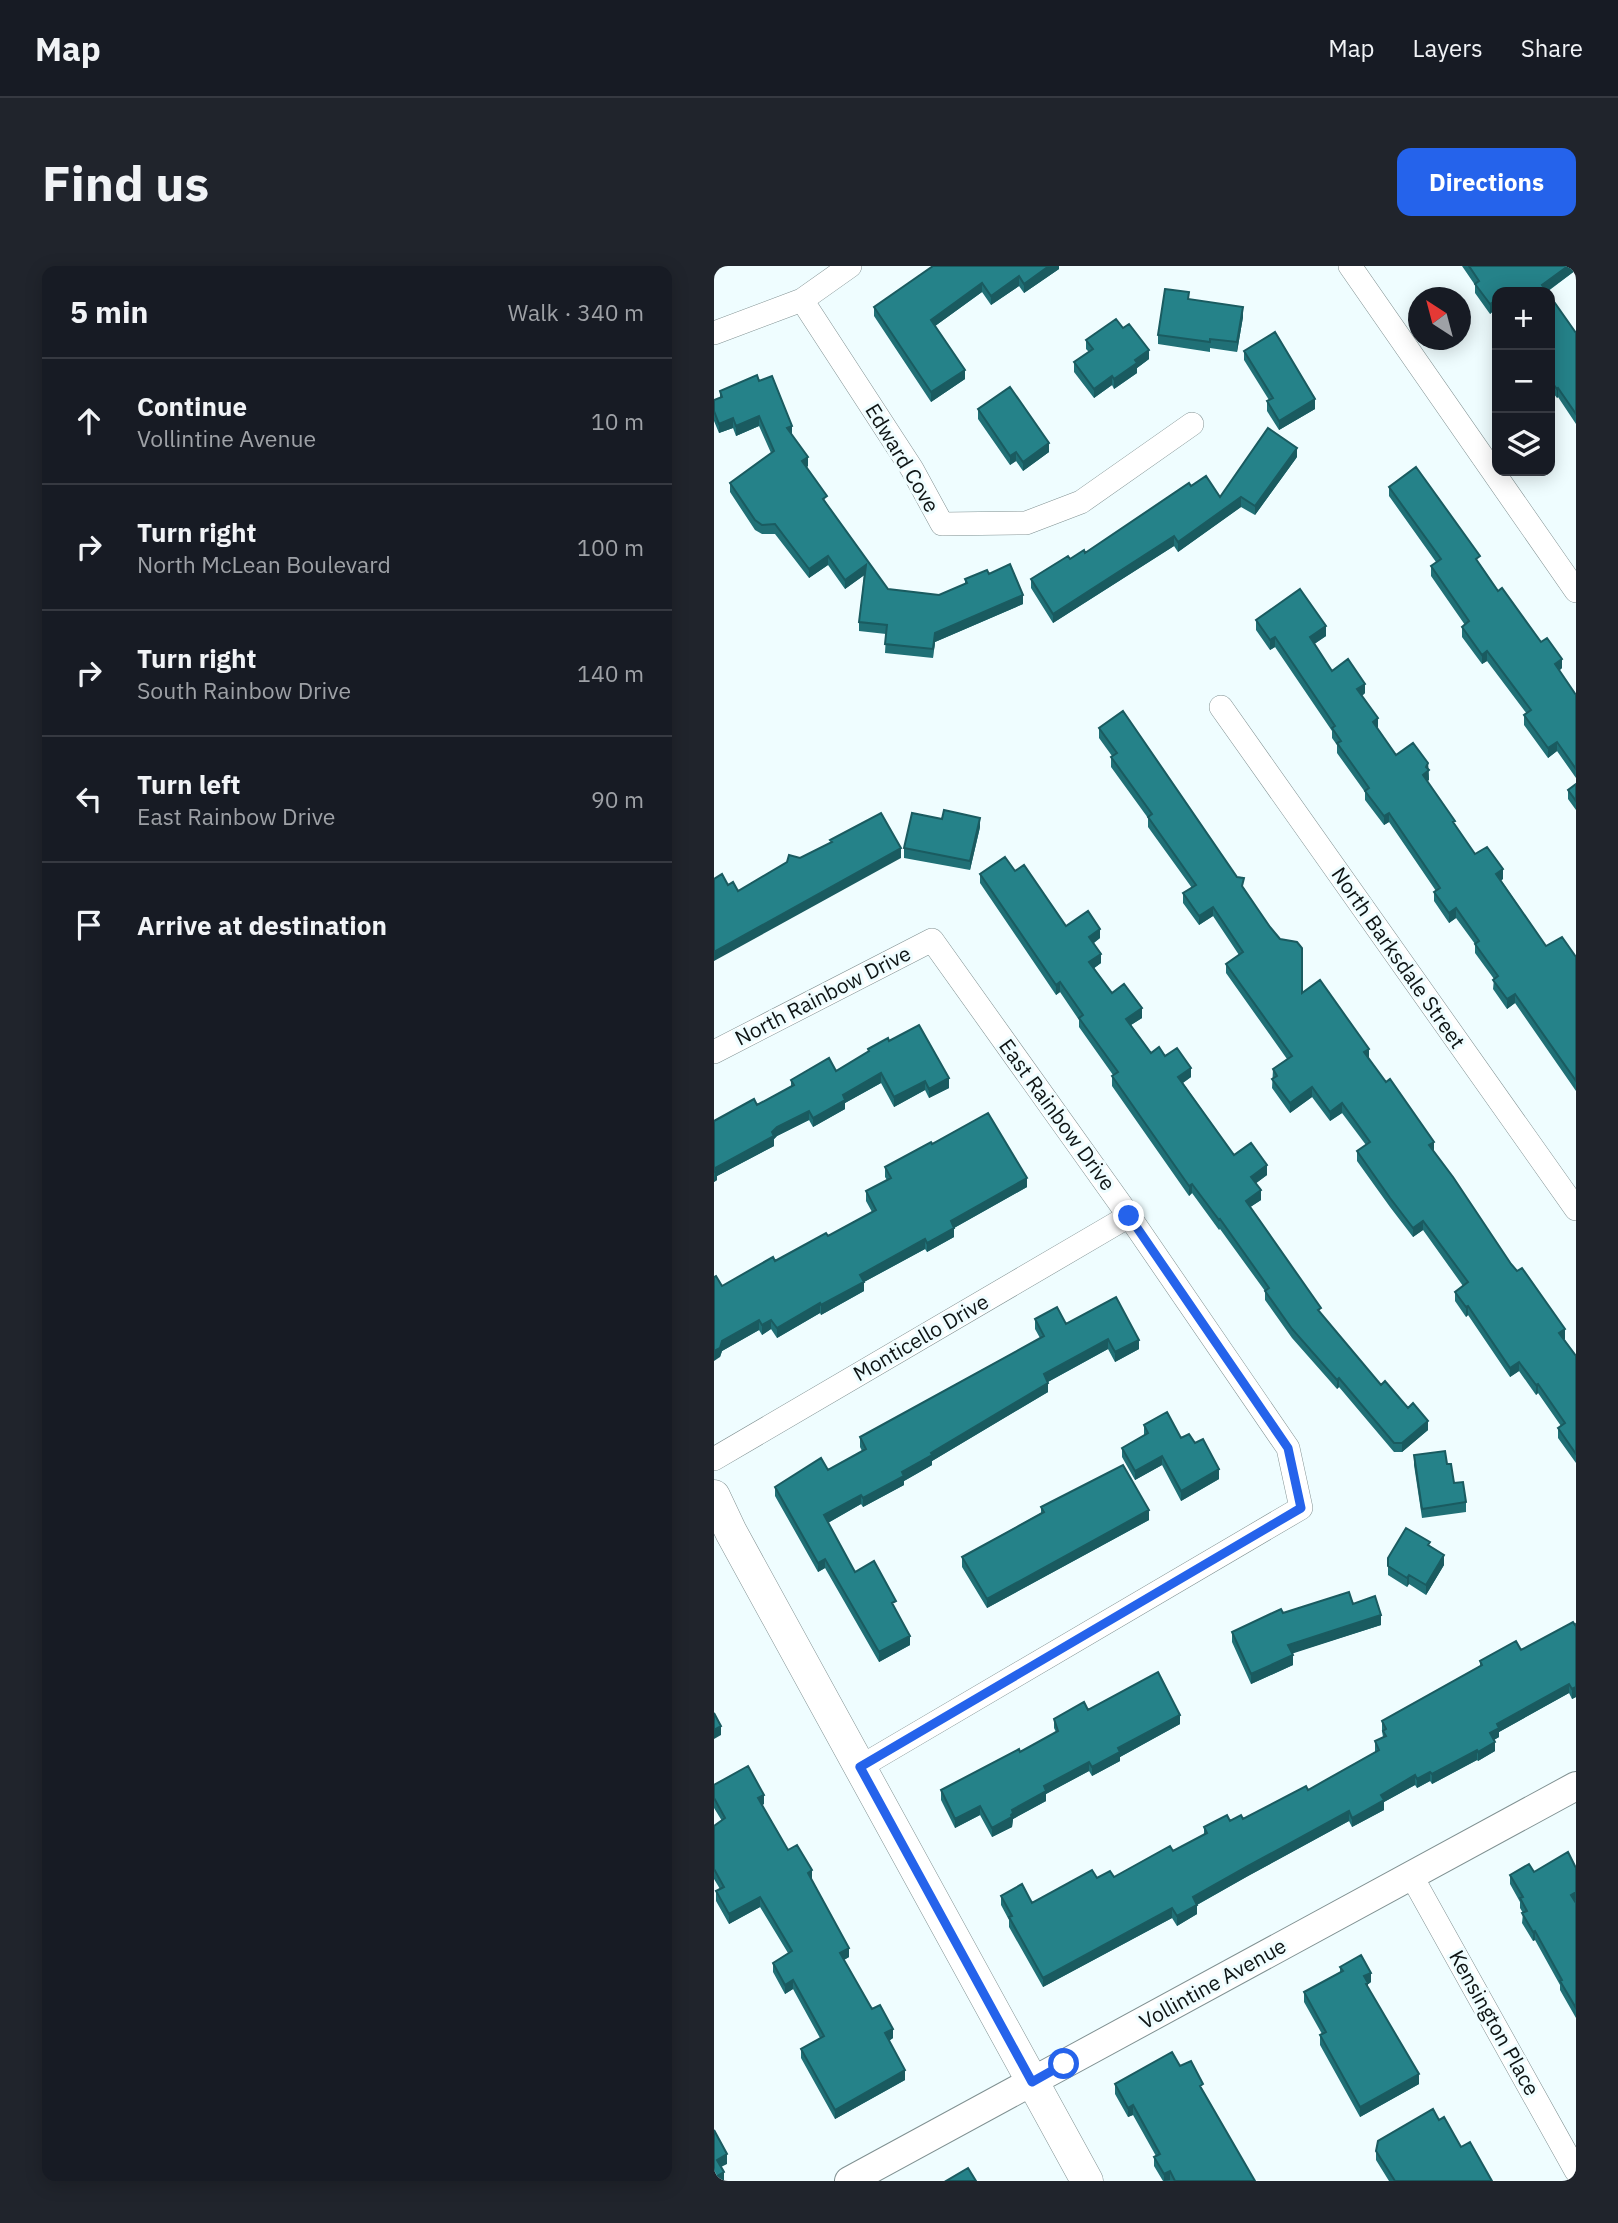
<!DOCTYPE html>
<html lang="en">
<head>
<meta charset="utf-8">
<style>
	body { margin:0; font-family:"IBM Plex Sans",sans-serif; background:#20242c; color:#f1f3f6 }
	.controls { position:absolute; right:21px; top:21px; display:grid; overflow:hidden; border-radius:14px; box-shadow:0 4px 18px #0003 }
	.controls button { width:63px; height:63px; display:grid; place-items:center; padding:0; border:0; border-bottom:2px solid #363941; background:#171b24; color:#f1f3f6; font:35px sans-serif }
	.compass { position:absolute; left:694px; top:21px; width:63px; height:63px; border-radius:50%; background:#171b24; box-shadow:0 4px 18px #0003; rotate:324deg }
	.stop { position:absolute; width:21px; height:21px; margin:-16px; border:5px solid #2563eb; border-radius:50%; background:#fff }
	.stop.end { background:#2563eb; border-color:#fff; box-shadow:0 2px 7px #0008 }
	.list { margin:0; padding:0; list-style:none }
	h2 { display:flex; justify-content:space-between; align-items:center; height:91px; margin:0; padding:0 28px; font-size:30px }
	h2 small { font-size:23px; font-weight:400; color:#9ea1a6 }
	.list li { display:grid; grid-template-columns:46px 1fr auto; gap:21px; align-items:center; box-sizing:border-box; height:126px; padding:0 28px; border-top:2px solid #363941 }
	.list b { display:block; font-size:26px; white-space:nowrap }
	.list p { margin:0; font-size:23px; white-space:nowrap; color:#9ea1a6 }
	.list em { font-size:23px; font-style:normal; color:#9ea1a6 }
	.icon { flex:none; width:38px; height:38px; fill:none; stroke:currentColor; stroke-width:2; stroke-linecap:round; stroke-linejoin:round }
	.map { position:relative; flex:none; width:862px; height:1915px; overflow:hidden; border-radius:14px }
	header { display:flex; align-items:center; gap:42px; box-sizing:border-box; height:98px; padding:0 35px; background:#171b24; border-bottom:2px solid #363941 }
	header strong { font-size:33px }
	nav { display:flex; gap:38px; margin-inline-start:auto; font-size:24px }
	.intro { display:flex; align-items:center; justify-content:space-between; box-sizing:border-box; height:168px; padding:0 42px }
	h1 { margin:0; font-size:49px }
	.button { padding:18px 32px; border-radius:14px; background:#2563eb; color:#fff; font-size:24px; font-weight:700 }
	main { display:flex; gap:42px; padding:0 42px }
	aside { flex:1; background:#171b24; border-radius:14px; box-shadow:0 4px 18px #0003 }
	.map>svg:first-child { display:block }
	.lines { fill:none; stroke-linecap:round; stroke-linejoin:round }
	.minor-casing { stroke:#809192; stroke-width:24 }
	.tertiary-casing { stroke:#809192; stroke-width:30 }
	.secondary-casing { stroke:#809192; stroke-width:33 }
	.minor { stroke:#fff; stroke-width:23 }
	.tertiary { stroke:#fff; stroke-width:28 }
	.secondary { stroke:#fff; stroke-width:32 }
	.wall { fill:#207076 }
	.shaded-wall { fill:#1a5b60 }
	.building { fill:#258289; stroke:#1a5b60; stroke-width:2 }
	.route { stroke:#2563eb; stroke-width:9 }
	.labels { text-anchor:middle; stroke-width:6; stroke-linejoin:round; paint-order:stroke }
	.street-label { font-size:21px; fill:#0e1414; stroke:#effdff }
</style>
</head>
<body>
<header>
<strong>Map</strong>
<nav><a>Map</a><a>Layers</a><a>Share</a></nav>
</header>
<div class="intro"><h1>Find us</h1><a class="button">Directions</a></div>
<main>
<aside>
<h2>5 min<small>Walk · 340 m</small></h2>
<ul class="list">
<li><svg class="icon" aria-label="ahead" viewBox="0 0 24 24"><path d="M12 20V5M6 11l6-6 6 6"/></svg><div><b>Continue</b><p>Vollintine Avenue</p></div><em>10 m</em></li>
<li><svg class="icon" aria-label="right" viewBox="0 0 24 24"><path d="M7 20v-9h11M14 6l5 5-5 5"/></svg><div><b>Turn right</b><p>North McLean Boulevard</p></div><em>100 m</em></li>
<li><svg class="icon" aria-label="right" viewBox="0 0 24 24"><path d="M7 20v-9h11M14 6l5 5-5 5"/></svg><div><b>Turn right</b><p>South Rainbow Drive</p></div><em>140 m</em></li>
<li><svg class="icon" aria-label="left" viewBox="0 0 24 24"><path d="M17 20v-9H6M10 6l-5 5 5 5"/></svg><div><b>Turn left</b><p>East Rainbow Drive</p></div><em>90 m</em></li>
<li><svg class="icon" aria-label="arrive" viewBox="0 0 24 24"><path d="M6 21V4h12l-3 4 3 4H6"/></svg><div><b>Arrive at destination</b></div></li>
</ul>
</aside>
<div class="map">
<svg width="862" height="1915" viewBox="0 0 862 1915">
	<rect width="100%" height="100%" fill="#effdff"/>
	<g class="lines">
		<g class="minor-casing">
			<path id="minor" d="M636,0L862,325
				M88,34L198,203L228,258L312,257L367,236L478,158
				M0,67L88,34L136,0
				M507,441L862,943
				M0,786L218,674L415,950L574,1182L587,1242L146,1501
				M0,1193L415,950
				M697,1609L862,1905"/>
		</g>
		<g class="tertiary-casing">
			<path id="tertiary" d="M135,1915L862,1520"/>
		</g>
		<g class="secondary-casing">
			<path id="secondary" d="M0,1230L17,1266L373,1915"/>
		</g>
		<use href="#minor" class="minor"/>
		<use href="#tertiary" class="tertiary"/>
		<use href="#secondary" class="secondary"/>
	</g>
	<path class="wall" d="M345,0V3L310,27L305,20L277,39L268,26L221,60L251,113L217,136L160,50V41Z
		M748,0H862V4L833,26H783V51L779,45L776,48L761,27V19Z
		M836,30L862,67V158L844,131L843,132L836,123Z
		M475,33L529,51L523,86L496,82V86L444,78V69Z
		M372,74L435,93L423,102V107L400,123L398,119L380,132L360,106V96L375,86L372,83Z
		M530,85L601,143L565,164L553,145V135L555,134L530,94Z
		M45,115L78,169L94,200L93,201L113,238L174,323L225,329L251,318V313L275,308L309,338L221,376L219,392L171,387L172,368L145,365V356L150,309L131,323L114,299L95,312L61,268H48L41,264L16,226V217L57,187L45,160L22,170L19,162L5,167L0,155V134L6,132V125Z
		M264,143L335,186L309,205L302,195L296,199L264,153Z
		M583,191L541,249L527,241L464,286L460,280L339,357L317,322V313L356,293L371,287L477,220L506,231Z
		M675,221L766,298L784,325L848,402L845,405L862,429V512L843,485L834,492L810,459V449L813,448L773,395L768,398L748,371V361L751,359L717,310V300L722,296L675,230Z
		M542,354L612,370L600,378L618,405L651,427L648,430L664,461L663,462L682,489L714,497L715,514L713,515L741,559L761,588L789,613L787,614L832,680L862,691V825L801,737L793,743L779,723L780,713L761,687V678L742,652L735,657L720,635V626L722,625L675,556L670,559L651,534V526L623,487V479L618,472V465L561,381L556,384L542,364Z
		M385,462L530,622L588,727L655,792L654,793L862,1090V1197L844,1172V1162L847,1160L824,1127L822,1129L805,1105L796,1111L754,1049L752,1051L741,1035V1026L749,1020L709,964L699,971L676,941L643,895V885L652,879L628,847L616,855L598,831L576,847L558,822L559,803L573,793L512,707V698L525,689L499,650L485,659L469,637V627L478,622L434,561V552L397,501V491L398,490L385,472Z
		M862,518V544L854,533V524Z
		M266,561L256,604L190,592V582Z
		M301,605L352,660L386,672L380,677L387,697L380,702L398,727L428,752L417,759L437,787L451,790L477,811L469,817L520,889L553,909L542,917L547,934L536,941L607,1048L667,1119L714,1164L688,1186H680L625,1121L623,1123L578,1072L551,1034V1025L506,963L505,964L478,927L475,930L398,820V810L399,809L365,761V754L346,726L342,729L266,617V608Z
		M175,775L235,822L215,832L211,824L180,841L167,817L131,837V843L99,861L95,854L63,870L60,873V880L3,910V914L0,916V855L43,839L77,821V814L122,805L154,786V783Z
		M218,878L313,921L240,962V971L213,986L211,983L150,1016V1025L107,1049L106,1047L63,1072L57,1063L48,1069L45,1064L8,1085L6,1091L8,1020L114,970L158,946L152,935V925L173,914L171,911V901Z
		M321,1053L352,1058L425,1083L401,1096L394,1083L334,1116V1126L218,1195V1199L190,1215V1219L149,1241L147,1238L114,1257L141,1306L182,1344L196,1379L165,1396L111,1302L104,1306L61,1230V1221L114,1204L148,1185L146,1181V1171L326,1072L321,1063Z
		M430,1159L481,1177L505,1213L467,1235L448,1199L421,1214L408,1191V1182L430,1169Z
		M700,1189L733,1198L740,1217L752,1236V1246L708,1252L700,1199Z
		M327,1241L435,1254L273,1342L248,1301V1291L327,1247Z
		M716,1280L730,1299L712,1329L695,1318L693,1321L674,1309V1292Z
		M639,1338L667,1359L578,1387L579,1399L537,1418L518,1376V1366L569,1347Z
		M862,1358V1431L858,1433L855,1427L785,1466V1471L780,1474L781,1485L764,1495L763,1494L718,1518L716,1515L703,1522L701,1519L670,1536V1544L638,1561L635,1555L534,1610L483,1639V1648L463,1660L458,1652L329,1721L295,1661V1654L287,1639V1630L318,1637L383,1612L400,1611L459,1585L490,1569V1561L516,1555L529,1553L594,1524L661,1486V1475L669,1471L668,1465V1455L766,1400V1395L807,1384Z
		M374,1444L466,1458L406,1491V1495L378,1510L375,1505L332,1528V1535L299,1553L298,1561L278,1571L266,1549L241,1562L227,1534V1524L306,1486L342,1466L340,1462V1453Z
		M0,1519L50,1538L48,1539L74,1584L98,1614L135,1691L130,1694L158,1743L179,1772L175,1775L191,1814L121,1853L87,1792V1783L106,1772L79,1723L71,1728L59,1706V1697L74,1687L46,1641L15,1658L2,1635V1625L6,1623L0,1613V1560L8,1555L0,1542Z
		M820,1606L862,1637V1752L846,1724V1719L821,1674L819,1675L808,1657L809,1647L806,1642V1636L796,1618V1609Z
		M626,1701L657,1716L654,1718V1721L705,1818L646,1851L606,1779V1769L608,1768L590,1736V1726L626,1706Z
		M466,1800L489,1826L541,1915H449L440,1900V1891L442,1890L419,1849L414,1851L401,1828V1818Z
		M725,1854L747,1881L778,1915H675L662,1894V1885Z"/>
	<path class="shaded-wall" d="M335,0H345V3L310,27V18Z
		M854,0H862V4L832,26L828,19Z
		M305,10V20L277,39V30Z
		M268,17V26L217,63V54Z
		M779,36V45L776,48V38Z
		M529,41V51L523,86V76Z
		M435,84V93L423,102V107L400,123V113L421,94Z
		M251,104V113L217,136V126Z
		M398,110V119L380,132V123Z
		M844,122V131L843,132V123Z
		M601,133V143L565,164V155Z
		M45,150V160L22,170V160Z
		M19,152V162L5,167V158Z
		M78,160V169L73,162Z
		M335,177V186L309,205V196Z
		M583,182V191L541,249V240Z
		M302,186V195L296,199V190Z
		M94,191V200L88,204V195Z
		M527,231V241L464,286V276Z
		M460,270V280L339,357V348Z
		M114,290V299L95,312V303Z
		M152,299V308L131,323V314Z
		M309,329V338L221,376L219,392L221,367Z
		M612,360V370L596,381V371Z
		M561,371V381L556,384V374Z
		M773,385V395L768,398V389Z
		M848,393V402L841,407V398Z
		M651,418V427L643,433V423Z
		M664,452V461L659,465V456Z
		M843,476V485L834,492V482Z
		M714,497L715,514L709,518V509Z
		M675,547V556L670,559V550Z
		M266,552V561L256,604V595Z
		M187,582V592L0,695V686Z
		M789,603V613L782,618V608Z
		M499,641V650L485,659V650Z
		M742,642V652L735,657V647Z
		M386,663V672L375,680V671Z
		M387,688V697L375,706V696Z
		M346,716V726L342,729V719Z
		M801,728V737L793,743V733Z
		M428,742V752L412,762V753Z
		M655,783V792L650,796V786Z
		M477,802V811L464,820V811Z
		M167,807V817L131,837V843L99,861V852L129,829Z
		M235,812V822L215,832V823Z
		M211,815V824L180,841V831Z
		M598,821V831L576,847V837Z
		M628,837V847L616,855V846Z
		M95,845V854L63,870L60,873V880L3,910V914L0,916L1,902L58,866L63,861Z
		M720,876V885L715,879Z
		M553,899V909L537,921V911Z
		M313,912V921L240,962V971L213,986V977L237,955Z
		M478,918V927L475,930V920Z
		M547,924V934L532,944V935Z
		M709,955V964L699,971V962Z
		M211,973V983L150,1016V1025L107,1049V1039L146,1009Z
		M106,1037V1047L63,1072V1062Z
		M754,1040V1049L752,1051V1041Z
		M45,1054V1064L8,1085L6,1091L0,1095V1085L8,1075Z
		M57,1054V1063L48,1069V1059Z
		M851,1063V1073L845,1076V1067Z
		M394,1073V1083L330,1118V1108Z
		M425,1074V1083L401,1096V1086Z
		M805,1096V1105L796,1111V1102Z
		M625,1112V1121L623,1123V1114Z
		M334,1117V1126L218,1195V1199L190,1215V1219L149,1241V1232L217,1187Z
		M824,1118V1127L822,1129V1119Z
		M714,1155V1164L688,1186V1177Z
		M448,1190V1199L421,1214V1205Z
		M505,1203V1213L467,1235V1225Z
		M147,1229V1238L110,1259V1249Z
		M435,1244V1254L273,1342V1333Z
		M730,1289V1299L712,1329V1319Z
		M111,1293V1302L104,1306V1297Z
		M695,1309V1318L693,1321V1312Z
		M667,1349V1359L574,1389V1379Z
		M196,1370V1379L165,1396V1386Z
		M579,1389V1399L537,1418V1408Z
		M855,1418V1427L785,1466V1471L776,1476V1467L783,1458Z
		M862,1421V1431L858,1433V1423Z
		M466,1449V1458L406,1491V1495L378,1510V1501L404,1482Z
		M7,1460V1469L0,1473V1464Z
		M781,1476V1485L764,1495V1486Z
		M763,1484V1494L718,1518V1508Z
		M375,1496V1505L332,1528V1535L299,1553L298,1561L278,1571V1562L298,1544L330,1520Z
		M716,1506V1515L703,1522V1513Z
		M701,1509V1519L670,1536V1544L638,1561V1552L667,1529Z
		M50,1529V1538L44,1541V1532Z
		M266,1540V1549L241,1562V1553Z
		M635,1545V1555L534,1610L479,1641V1631L534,1600Z
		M98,1604V1614L94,1617V1607Z
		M862,1626V1636L857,1629Z
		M46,1631V1641L15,1658V1648Z
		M483,1639V1648L463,1660V1650Z
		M458,1642V1652L329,1721V1712Z
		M821,1665V1674L819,1675V1666Z
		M135,1682V1691L126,1696V1687Z
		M657,1707V1716L654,1718V1726L650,1710Z
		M79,1714V1723L71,1728V1719Z
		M179,1763V1772L171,1777V1767Z
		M191,1804V1814L121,1853V1844Z
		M705,1808V1818L646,1851V1841Z
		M419,1839V1849L414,1851V1842Z
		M13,1888V1898L3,1903V1894Z
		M456,1905V1914L450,1915V1908Z
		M10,1906V1915H0V1912Z"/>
	<path class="building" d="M219,0H335L310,18L305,10L277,30L268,17L217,54L251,104L217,126L160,41Z
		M755,0H854L828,19L833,26H783V41L779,36L776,38L761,18L765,15Z
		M451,23L475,26L474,33L529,41L523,76L496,73V76L444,69Z
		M836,30L862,67V148L844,122L843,123L836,114Z
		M402,53L409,62L415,58L435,84L421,94L423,97L400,113L398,110L380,123L360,96L379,83L372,74Z
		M561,66L601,133L565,155L553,135L559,132L530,85Z
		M43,109L45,115L58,110L78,160L73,162L94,191L88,195L113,230L109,233L174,323L225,329L253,317L251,313L273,304L275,308L296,298L309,329L221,367L219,383L171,378L173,359L145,356L152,299L131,314L114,290L95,303L61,258L48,259L41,254L16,217L60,185L45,150L22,160L19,152L5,158L0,145V134L8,131L6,125Z
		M296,121L335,177L309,196L302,186L296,190L264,143Z
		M554,162L583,182L541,240L527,231L464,276L460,270L339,348L317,313L354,290L356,293L370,284L371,287L475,217L477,220L492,210L506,231Z
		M702,201L766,290L762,293L784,325L788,322L827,376L833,372L848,393L841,398L862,429V503L843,476L834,482L810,449L817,444L773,385L768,389L748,361L755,355L717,300L727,293L675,221Z
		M586,323L612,360L596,371L618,405L634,393L651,418L643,423L664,452L659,456L682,489L699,477L714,497L712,501L715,504L709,509L741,555L739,556L761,588L773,581L789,603L782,608L832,680L848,671L862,691V815L801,728L793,733L779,714L784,710L761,678L765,675L742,642L735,647L720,626L726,622L675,547L670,550L651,525L655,522L623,477L627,475L618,462L621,460L561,371L556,374L542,354Z
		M409,445L523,611L530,612L528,620L556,661L566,673L583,676L588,682V727L606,714L655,783L650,786L672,816L676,813L720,876L715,879L739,911L797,998L803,1005L808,1002L851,1063L845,1067L862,1090V1188L844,1162L851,1157L824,1118L822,1119L805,1096L796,1102L754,1040L752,1041L741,1026L754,1016L709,955L699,962L676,932L643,885L656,876L628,837L616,846L598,821L576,837L558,813L563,810L559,803L578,790L512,698L529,686L499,641L485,650L469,627L482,619L434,551L438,548L397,491L403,487L385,462Z
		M862,518V535L854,524Z
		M230,544L266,552L256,595L190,582L198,547L228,553Z
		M167,547L187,582L0,686V613L8,608L14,619L19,616L24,625L73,596L75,589L86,592L118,576L116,574Z
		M291,591L301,605L310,599L352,660L374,645L386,663L375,671L387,688L375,696L398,727L410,718L428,742L412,753L437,787L445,781L451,790L463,782L477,802L464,811L520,889L537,877L553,899L537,911L547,924L532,935L607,1042L604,1044L667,1119L671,1115L694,1142L699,1137L714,1155L688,1177H680L625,1112L623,1114L578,1063L551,1025L555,1022L506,953L505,954L478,918L475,920L398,810L404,806L365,752L369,749L346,716L342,719L266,608Z
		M205,759L235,812L215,823L211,815L180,831L167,807L129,829L131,834L99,852L95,845L63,861L58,866L60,870L1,902L3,905L0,906V855L40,833L43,839L80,819L77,814L115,792L122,805L155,785L154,783L174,772L175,775Z
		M274,847L313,912L237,955L240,962L213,977L211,973L146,1009L150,1016L107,1039L106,1037L63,1062L57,1054L48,1059L45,1054L8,1075L6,1082L0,1085V1011L2,1010L8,1020L59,991L61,995L112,967L114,970L162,944L152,925L177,912L171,901L217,876L218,878Z
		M402,1031L425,1074L401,1086L394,1073L330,1108L334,1117L217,1187L218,1189L188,1206L190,1210L149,1232L147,1229L110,1249L141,1306L160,1295L182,1335L178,1337L196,1370L165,1386L111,1293L104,1297L61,1221L107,1192L114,1204L152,1183L146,1171L330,1070L321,1053L343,1041L352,1058Z
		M453,1146L467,1172L475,1168L481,1177L489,1173L505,1203L467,1225L448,1190L421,1205L408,1182L434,1167L430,1159Z
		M731,1185L733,1198H737L740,1217L749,1216L752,1236L708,1243L700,1189Z
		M409,1199L435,1244L273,1333L248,1291L330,1246L327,1241Z
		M692,1262L716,1276L714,1279L730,1289L712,1319L695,1309L693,1312L674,1300V1292Z
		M635,1326L639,1338L661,1330L667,1349L574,1379L579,1389L537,1408L518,1366L567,1343L569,1347Z
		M859,1356L861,1359L862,1358V1421L858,1423L855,1418L783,1458L785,1462L776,1467L781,1476L764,1486L763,1484L718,1508L716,1506L703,1513L701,1509L667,1529L670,1534L638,1552L635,1545L534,1600L479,1631L483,1639L463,1650L458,1642L329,1712L295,1651L298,1650L287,1630L308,1618L318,1637L378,1604L383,1612L396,1605L400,1611L456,1580L459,1585L493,1567L490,1561L513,1549L516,1555L527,1549L529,1553L592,1520L594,1524L665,1484L661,1475L672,1470L669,1465L672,1463L668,1455L768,1399L766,1395L802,1375L807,1384Z
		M444,1406L466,1449L404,1482L406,1486L378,1501L375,1496L330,1520L332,1525L298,1544L299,1547L297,1549L298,1551L278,1562L266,1540L241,1553L227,1524L305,1483L306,1486L344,1465L340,1453L370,1436L374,1444Z
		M0,1447L7,1460L0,1464Z
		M34,1500L50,1529L44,1532L74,1584L83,1579L98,1604L94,1607L135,1682L126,1687L158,1743L166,1739L179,1763L171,1767L191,1804L121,1844L87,1783L110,1770L79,1714L71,1719L59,1697L78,1685L46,1631L15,1648L2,1625L10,1621L0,1603V1560L11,1552L0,1532V1519Z
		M854,1586L862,1602V1626L857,1629L862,1637V1742L846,1715L848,1714L821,1665L819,1666L808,1647L813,1645L806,1632L809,1631L796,1609L815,1598L820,1606Z
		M647,1689L657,1707L650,1710L654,1717L652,1718L705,1808L646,1841L606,1769L612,1766L590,1726L629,1705L626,1701Z
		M458,1786L466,1800L477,1795L489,1818L486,1820L541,1915H461L456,1905L450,1908L440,1891L446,1888L419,1839L414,1842L401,1818Z
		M719,1843L725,1854L730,1851L747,1881L756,1876L778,1915H681L662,1885L664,1875Z
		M0,1864L13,1888L3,1894L10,1906L0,1912Z
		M254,1902L262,1915H232Z"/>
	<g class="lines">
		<path class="route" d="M350,1798L318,1816L146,1501L587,1242L574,1182L415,950"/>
	</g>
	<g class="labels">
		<g class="street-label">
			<text transform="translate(188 192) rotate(59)" y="7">Edward Cove</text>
			<text transform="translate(684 692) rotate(55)" y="7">North Barksdale Street</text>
			<text transform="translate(109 730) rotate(-27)" y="7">North Rainbow Drive</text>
			<text transform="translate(343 849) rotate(54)" y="7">East Rainbow Drive</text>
			<text transform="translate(207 1072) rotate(-30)" y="7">Monticello Drive</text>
			<text transform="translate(499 1718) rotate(-29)" y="7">Vollintine Avenue</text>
			<text transform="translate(780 1757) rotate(61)" y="7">Kensington Place</text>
		</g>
	</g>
</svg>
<div class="controls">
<button>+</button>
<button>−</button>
<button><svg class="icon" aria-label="layers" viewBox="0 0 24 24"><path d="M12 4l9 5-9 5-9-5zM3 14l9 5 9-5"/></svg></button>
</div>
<svg class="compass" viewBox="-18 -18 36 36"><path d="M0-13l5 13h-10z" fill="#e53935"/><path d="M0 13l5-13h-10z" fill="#9ea1a6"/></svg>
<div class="stop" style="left:350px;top:1798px"></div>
<div class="stop end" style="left:415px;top:950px"></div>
</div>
</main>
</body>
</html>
